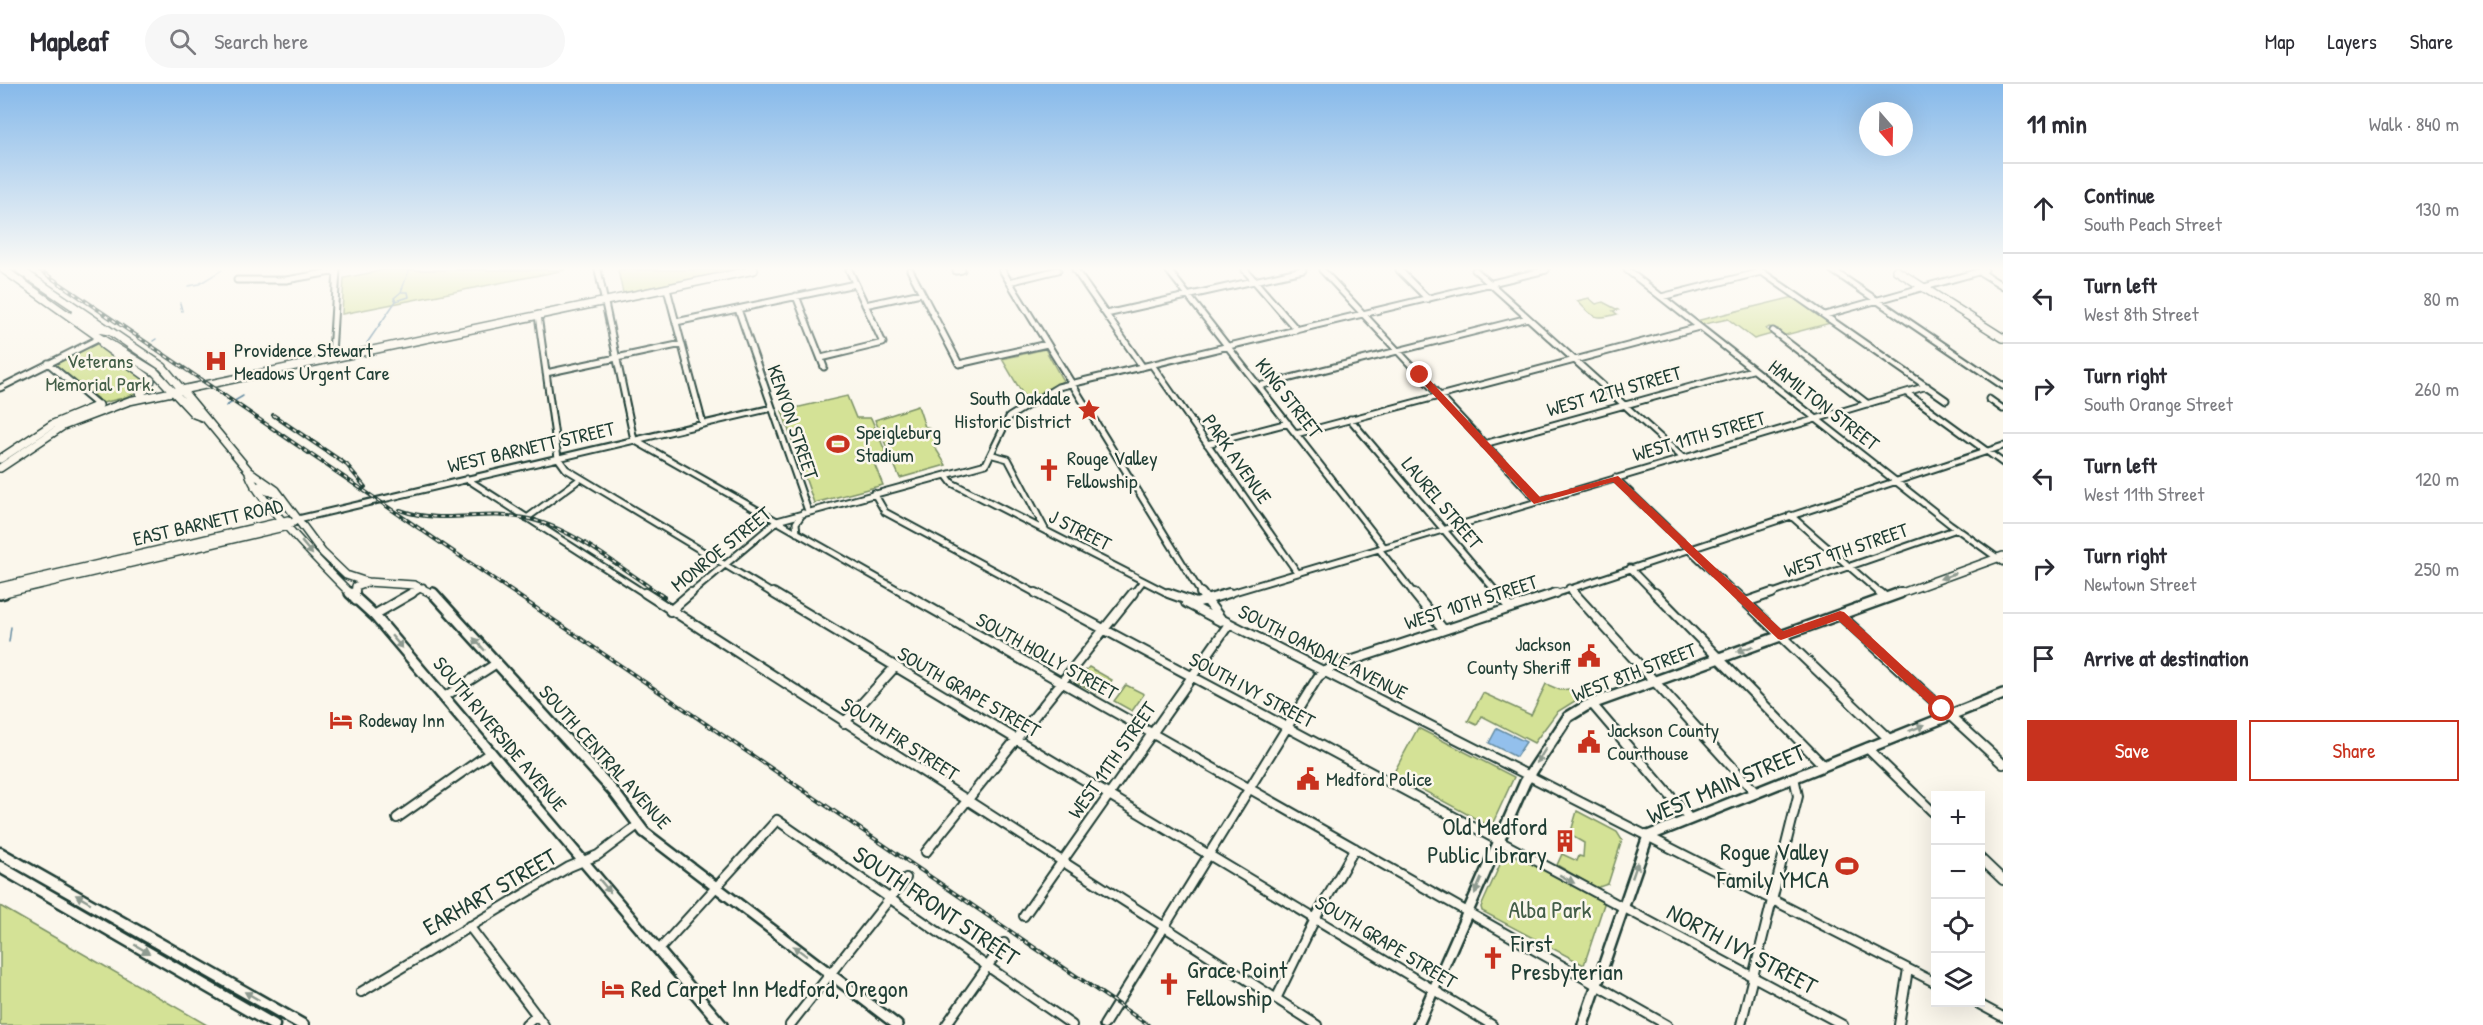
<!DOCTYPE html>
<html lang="en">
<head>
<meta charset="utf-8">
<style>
	body { margin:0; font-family:"Patrick Hand",sans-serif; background:#f7f7f7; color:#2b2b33 }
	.controls { position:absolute; right:18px; bottom:18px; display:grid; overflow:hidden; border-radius:0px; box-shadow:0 6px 24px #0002 }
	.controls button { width:54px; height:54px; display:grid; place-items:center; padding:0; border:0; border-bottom:2px solid #e1e1e2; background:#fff; color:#2b2b33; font:30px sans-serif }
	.compass { position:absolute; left:1859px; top:18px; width:54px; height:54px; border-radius:50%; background:#fff; box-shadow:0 6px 24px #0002; rotate:160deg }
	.stop { position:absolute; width:18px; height:18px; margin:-14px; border:4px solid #c8321e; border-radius:50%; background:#fff }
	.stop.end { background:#c8321e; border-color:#fff; box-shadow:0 2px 6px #0008 }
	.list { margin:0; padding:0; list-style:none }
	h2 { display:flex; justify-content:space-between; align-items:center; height:78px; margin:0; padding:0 24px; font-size:26px }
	h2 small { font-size:20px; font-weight:400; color:#7c7c81 }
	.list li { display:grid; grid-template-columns:39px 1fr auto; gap:18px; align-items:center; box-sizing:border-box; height:90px; padding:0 24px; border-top:2px solid #e1e1e2 }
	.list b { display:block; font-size:22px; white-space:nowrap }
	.list p { margin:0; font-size:20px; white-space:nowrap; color:#7c7c81 }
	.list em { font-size:20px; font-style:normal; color:#7c7c81 }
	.actions { display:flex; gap:12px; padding:18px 24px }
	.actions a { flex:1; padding:14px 0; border:2px solid #c8321e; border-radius:0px; text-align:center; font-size:21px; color:#c8321e }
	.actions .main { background:#c8321e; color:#fff }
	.icon { flex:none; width:33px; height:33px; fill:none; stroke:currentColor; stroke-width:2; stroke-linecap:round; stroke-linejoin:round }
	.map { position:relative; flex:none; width:2003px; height:941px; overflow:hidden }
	header { display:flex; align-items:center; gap:36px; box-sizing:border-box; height:84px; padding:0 30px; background:#fff; border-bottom:2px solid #e1e1e2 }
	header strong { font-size:28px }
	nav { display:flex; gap:33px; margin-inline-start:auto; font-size:21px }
	.search { width:420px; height:54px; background:#f7f7f7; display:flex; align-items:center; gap:15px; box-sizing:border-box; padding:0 21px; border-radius:33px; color:#7c7c81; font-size:22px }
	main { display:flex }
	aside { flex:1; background:#fff }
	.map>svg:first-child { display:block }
	.green { fill:#d4e296; stroke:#7a9065; stroke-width:1.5 }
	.water { fill:#93c0ec; stroke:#658ca2; stroke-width:1.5 }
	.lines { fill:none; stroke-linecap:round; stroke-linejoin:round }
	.stream { stroke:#658ca2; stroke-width:1.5 }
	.minor-far1-casing { stroke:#1f3d34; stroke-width:9 }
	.minor-casing { stroke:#1f3d34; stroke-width:12 }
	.major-far1-casing { stroke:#1f3d34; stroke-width:10 }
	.major-casing { stroke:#1f3d34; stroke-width:14 }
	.highway-casing { stroke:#1f3d34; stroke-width:15 }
	.minor-far1 { stroke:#fbf7ec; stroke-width:5 }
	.minor { stroke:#fbf7ec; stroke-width:8 }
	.major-far1 { stroke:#fbf7ec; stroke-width:7 }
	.major { stroke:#fbf7ec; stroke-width:9 }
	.highway { stroke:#fbf7ec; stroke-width:10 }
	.rail-casing { stroke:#1f3d34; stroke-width:4 }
	.rail { stroke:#fbf7ec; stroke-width:1.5; stroke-dasharray:4; stroke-linecap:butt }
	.oneway { fill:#8d9a90 }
	.route { fill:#c8321e }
	.labels { text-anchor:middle; stroke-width:5; stroke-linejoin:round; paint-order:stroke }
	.poi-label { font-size:20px; fill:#1f3d34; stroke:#fbf7ec; text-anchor:start }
	.park-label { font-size:20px; fill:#435e48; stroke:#fbf7ec }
	.street-label { font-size:20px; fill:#1f3d34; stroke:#fbf7ec }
	.near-street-label { font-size:24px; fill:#1f3d34; stroke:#fbf7ec }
	.near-poi-label { font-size:24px; fill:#1f3d34; stroke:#fbf7ec; text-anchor:start }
	.near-park-label { font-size:24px; fill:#435e48; stroke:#fbf7ec }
</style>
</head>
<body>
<header>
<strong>Mapleaf</strong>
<div class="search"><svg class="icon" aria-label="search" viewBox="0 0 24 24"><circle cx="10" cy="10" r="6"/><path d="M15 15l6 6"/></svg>Search here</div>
<nav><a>Map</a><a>Layers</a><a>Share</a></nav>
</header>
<main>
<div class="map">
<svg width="2003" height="941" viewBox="0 0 2003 941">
	<rect width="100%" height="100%" fill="#fbf7ec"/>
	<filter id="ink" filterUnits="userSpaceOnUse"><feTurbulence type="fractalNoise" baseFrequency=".0167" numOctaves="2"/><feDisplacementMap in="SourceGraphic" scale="12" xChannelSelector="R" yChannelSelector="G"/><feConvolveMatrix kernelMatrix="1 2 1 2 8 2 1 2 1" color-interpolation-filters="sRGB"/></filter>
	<g filter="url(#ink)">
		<path class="green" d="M384,186H565L342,230L344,194Z
			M618,186H734L623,209Z
			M1794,213L1834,238L1782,252L1778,245L1769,243L1766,245L1772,250L1754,255L1728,235L1700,241L1696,237Z
			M1589,214L1596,220L1603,218L1618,226L1613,227L1617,230C1591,238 1591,229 1577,217Z
			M97,259L145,296C146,312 115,315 103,319L55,280Z
			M1045,265L1063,297L1026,316L1002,275Z
			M847,312L856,334H871L886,369L873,377L883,401L814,419L782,327Z
			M918,322L925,343H928L937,361L934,362L946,381L900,394L875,336Z
			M1089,583L1112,596L1101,611L1075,598Z
			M1546,600L1560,606L1569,605L1578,615L1557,628L1534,659L1482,632L1477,641L1468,637L1483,609L1531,631Z
			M1126,601L1144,610L1132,627L1114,617Z
			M1418,644L1514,693L1491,743L1393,690Z
			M1577,727L1617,748L1622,756L1608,800L1596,804L1557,781L1562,770L1577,777L1579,772L1583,773L1584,759L1570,751Z
			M1507,765L1605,817L1584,881L1482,827L1481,823Z
			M0,822L207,941H0Z"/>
		<path class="water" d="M1497,644L1526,658L1516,673L1489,659Z"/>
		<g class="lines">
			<path class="stream" d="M188,202L199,200L222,186
				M396,217L409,213L408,208H402
				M180,219L182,227
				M153,257L156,255
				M367,259L396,217L394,214L401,208L409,186
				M226,322L243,312
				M9,558L11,543"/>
			<g class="minor-far1-casing">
				<path id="minor-far1" d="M598,186L634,356L907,511
					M910,186L959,280L1047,260
					M1002,186L1202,511
					M1075,186L1142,282
					M1168,186L1384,463
					M1245,186L1297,246
					M1322,186L1538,417
					M1399,186L1428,215
					M1475,186L1683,374
					M1627,186L1950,440L2003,478
					M1759,186L1946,316
					M1832,186L2003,302
					M956,187L962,186
					M1980,188L2003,202
					M237,196H286L337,187
					M1009,198L1058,186
					M667,205L703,340
					M796,212L824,283
					M1661,213L1761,188
					M865,221L921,209
					M738,225L808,427
					M1106,230L1303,186
					M538,231L558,374L566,385L775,511
					M1825,231L1985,186
					M676,238L855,200
					M1773,247L1868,320
					M332,270L337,186
					M821,274L883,259L849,186
					M48,279L98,321
					M1152,281L1297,488
					M546,289L682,260
					M1259,302L1528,234
					M0,304L100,254
					M1907,309L2003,379
					M1989,315L2003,325
					M1350,335L1499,511
					M1296,350L1699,243
					M1207,360L1288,339
					M1484,360L1752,286
					M993,371L1008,375L1046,447
					M946,391L952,399L1171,511
					M1615,394L1737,511
					M467,395L647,511
					M874,409L885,428L1039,511
					M1790,431L1882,511
					M527,434L580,395
					M298,435L772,324
					M797,449L796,439L803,429
					M1379,465L1415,511
					M1630,484L1656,511
					M1569,504L1575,511
					M410,511L423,503
					M689,511L777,437L986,380L1009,333L1058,303L1546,186
					M1132,511L1143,497
					M1224,511L1927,302
					M1552,511L2003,362
					M1767,511L1957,445"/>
			</g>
			<g class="minor-casing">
				<path id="minor" d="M645,509L1317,941
					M773,509L1492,941
					M904,509L1667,941
					M1036,509L1843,941
					M1168,509L1196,519L1229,509
					M1201,509L1221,535L1936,899
					M1414,509L1443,545
					M1497,509L1509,523
					M1574,509L1755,708
					M1655,509L1823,681
					M1736,509L1889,655
					M1880,509L1886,514
					M1746,518L1772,509
					M1186,519L1220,537
					M670,527L691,509
					M374,531L412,509
					M1840,531L2003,680
					M444,613L497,579
					M1592,620L1690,735
					M844,639L895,583
					M1867,664L1936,731
					M397,734L491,668
					M926,768L1133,509
					M1980,774L2003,796
					M1024,832L1229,540
					M469,842L544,941
					M659,866L777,736L1072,941
					M361,908L569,783L598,771L638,741
					M1276,915L1315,835L1355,764
					M1975,918L2003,933
					M526,941L537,931
					M790,941L906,794
					M946,941L1004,859
					M1104,941L1318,593L1332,583L1556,509
					M1741,941L1798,712L1794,693
					M1899,941L1908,885"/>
			</g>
			<g class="major-far1-casing">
				<path id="major-far1" d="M4,186L100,254L155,288L194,330L202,333
					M20,186L163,283L249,387L276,406L322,468L346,491L367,498L414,501L435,511
					M1896,186L2003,254
					M75,229L98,245L109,247
					M101,256L103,261L151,296L149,303L140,309
					M0,375L53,340L99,321
					M0,384L63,342L129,317L754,186
					M249,387C249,408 333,492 352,511
					M255,403L262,401L267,407L277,410
					M0,503L288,436
					M0,510L288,442L298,435
					M355,511L356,502L367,498
					M1896,511L2003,472"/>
			</g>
			<g class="major-casing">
				<path id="major" d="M350,509L375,532L722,941
					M354,509L356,516
					M433,509L614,708L644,748L897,941
					M0,510L4,509
					M1418,941L1525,698L1568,633L1586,622L1900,509
					M1583,941L1648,752L2003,610"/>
			</g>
			<g class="highway-casing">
				<path id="highway" d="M0,769L303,941
					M0,783L274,941"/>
			</g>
			<use href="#minor-far1" class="minor-far1"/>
			<use href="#minor" class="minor"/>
			<use href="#major-far1" class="major-far1"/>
			<use href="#major" class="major"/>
			<use href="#highway" class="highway"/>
			<g class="rail-casing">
				<path id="rail" d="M40,186L1148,941
					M273,331L347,381L365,403
					M400,426C441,441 482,426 524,434C572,442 623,486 664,513"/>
			</g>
			<use href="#rail" class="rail"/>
		</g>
		<defs><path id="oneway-solid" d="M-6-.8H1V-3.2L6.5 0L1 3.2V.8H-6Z" transform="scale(1.5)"/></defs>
		<g class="oneway">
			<use href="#oneway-solid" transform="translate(307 464) rotate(50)"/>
			<use href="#oneway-solid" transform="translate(1948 492) rotate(160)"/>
			<use href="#oneway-solid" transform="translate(397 558) rotate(49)"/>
			<use href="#oneway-solid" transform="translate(479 560) rotate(-132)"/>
			<use href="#oneway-solid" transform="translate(1745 565) rotate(160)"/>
			<use href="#oneway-solid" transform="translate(1917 644) rotate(-22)"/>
			<use href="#oneway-solid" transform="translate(1541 672) rotate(122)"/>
			<use href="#oneway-solid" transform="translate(1635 786) rotate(-71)"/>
			<use href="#oneway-solid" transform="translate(1567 795) rotate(29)"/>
			<use href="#oneway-solid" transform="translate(605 802) rotate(50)"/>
			<use href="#oneway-solid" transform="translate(1478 802) rotate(113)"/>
			<use href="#oneway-solid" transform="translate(83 815) rotate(-150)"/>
			<use href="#oneway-solid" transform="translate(142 865) rotate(30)"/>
			<use href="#oneway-solid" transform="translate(800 867) rotate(-143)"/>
			<use href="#oneway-solid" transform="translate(252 912) rotate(-150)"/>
		</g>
	</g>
	<linearGradient id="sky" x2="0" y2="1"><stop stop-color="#86b9ea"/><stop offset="0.58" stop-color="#fdfbf6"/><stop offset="1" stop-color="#fdfbf6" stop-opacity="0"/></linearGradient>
	<rect width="2003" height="318" fill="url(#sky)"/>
	<path class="route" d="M1417,289H1423L1540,413L1618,392L1783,547L1840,527L1844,528L1946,622V628H1938L1838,536L1781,556L1778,555L1613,398L1534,420L1417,293Z"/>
	<defs>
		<g id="hospital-bare" transform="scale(1.8)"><path d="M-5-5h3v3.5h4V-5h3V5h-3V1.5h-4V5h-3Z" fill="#c8321e" stroke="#fbf7ec" stroke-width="2.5" paint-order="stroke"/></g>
		<g id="sight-bare" transform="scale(1.8)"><path d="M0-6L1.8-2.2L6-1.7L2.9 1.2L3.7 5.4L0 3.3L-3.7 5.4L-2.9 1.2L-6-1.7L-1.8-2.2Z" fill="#c8321e" stroke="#fbf7ec" stroke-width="2.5" paint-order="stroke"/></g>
		<g id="stadium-bare" transform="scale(1.8)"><path d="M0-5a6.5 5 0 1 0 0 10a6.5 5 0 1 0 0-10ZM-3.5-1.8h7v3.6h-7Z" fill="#c8321e" stroke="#fbf7ec" stroke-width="2.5" paint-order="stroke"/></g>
		<g id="church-bare" transform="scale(1.8)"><path d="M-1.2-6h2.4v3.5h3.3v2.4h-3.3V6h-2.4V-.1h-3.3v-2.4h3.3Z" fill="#c8321e" stroke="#fbf7ec" stroke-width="2.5" paint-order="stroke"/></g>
		<g id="civic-bare" transform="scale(1.8)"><path d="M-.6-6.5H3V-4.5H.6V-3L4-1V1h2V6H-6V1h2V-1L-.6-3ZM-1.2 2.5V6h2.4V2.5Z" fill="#c8321e" stroke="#fbf7ec" stroke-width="2.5" paint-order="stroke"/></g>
		<g id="hotel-bare" transform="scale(1.8)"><path d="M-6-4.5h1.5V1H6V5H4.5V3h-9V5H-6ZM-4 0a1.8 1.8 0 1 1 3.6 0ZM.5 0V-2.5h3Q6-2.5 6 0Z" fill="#c8321e" stroke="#fbf7ec" stroke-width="2.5" paint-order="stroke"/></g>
		<g id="building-bare" transform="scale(1.8)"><path d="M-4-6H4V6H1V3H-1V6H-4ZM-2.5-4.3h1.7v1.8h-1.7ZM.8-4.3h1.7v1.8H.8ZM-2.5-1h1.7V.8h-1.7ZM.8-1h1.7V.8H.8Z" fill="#c8321e" stroke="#fbf7ec" stroke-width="2.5" paint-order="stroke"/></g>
	</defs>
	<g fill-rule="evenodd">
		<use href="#hospital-bare" x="216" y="277"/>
		<use href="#sight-bare" x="1089" y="326"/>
		<use href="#stadium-bare" x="838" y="360"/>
		<use href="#church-bare" x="1049" y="386"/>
		<use href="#civic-bare" x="1589" y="572"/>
		<use href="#hotel-bare" x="341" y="636"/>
		<use href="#civic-bare" x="1589" y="658"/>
		<use href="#civic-bare" x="1308" y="695"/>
		<use href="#building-bare" x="1565" y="757"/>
		<use href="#stadium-bare" x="1847" y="782"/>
		<use href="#church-bare" x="1493" y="874"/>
		<use href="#church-bare" x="1169" y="900"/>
		<use href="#hotel-bare" x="613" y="905"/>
	</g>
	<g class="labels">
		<g class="poi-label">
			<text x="234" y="273">Providence Stewart<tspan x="234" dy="23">Meadows Urgent Care</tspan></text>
			<text x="1071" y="321" text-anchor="end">South Oakdale<tspan x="1071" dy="23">Historic District</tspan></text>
			<text x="856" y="355">Speigleburg<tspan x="856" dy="23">Stadium</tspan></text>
			<text x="1067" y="381">Rouge Valley<tspan x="1067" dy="23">Fellowship</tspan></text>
			<text x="1571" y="567" text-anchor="end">Jackson<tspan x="1571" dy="23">County Sheriff</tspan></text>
			<text x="359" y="643">Rodeway Inn</text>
			<text x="1607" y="653">Jackson County<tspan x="1607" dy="23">Courthouse</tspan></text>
			<text x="1326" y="702">Medford Police</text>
		</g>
		<g class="park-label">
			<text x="100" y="284">Veterans<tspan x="100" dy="23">Memorial Park.</tspan></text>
		</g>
		<g class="street-label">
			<text transform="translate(1614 307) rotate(-16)" y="7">WEST 12TH STREET</text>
			<text transform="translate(1289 314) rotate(52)" y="7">KING STREET</text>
			<text transform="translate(1824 321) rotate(38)" y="7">HAMILTON STREET</text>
			<text transform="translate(793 338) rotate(71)" y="7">KENYON STREET</text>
			<text transform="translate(1699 352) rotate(-16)" y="7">WEST 11TH STREET</text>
			<text transform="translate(531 363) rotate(-13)" y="7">WEST BARNETT STREET</text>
			<text transform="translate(1237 375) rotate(55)" y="7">PARK AVENUE</text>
			<text transform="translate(1442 419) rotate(50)" y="7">LAUREL STREET</text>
			<text transform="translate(208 438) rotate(-13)" y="7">EAST BARNETT ROAD</text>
			<text transform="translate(1080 446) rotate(27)" y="7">J STREET</text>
			<text transform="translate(721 465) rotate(-39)" y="7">MONROE STREET</text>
			<text transform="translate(1846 466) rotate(-19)" y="7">WEST 9TH STREET</text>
			<text transform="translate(1471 518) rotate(-18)" y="7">WEST 10TH STREET</text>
			<text transform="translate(1323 568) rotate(27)" y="7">SOUTH OAKDALE AVENUE</text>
			<text transform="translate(1047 572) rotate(29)" y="7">SOUTH HOLLY STREET</text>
			<text transform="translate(1634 588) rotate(-21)" y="7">WEST 8TH STREET</text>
			<text transform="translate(1252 606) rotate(28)" y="7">SOUTH IVY STREET</text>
			<text transform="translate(969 608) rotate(30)" y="7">SOUTH GRAPE STREET</text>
			<text transform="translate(500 650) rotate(50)" y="7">SOUTH RIVERSIDE AVENUE</text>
			<text transform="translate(900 655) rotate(33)" y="7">SOUTH FIR STREET</text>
			<text transform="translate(605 673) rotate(48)" y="7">SOUTH CENTRAL AVENUE</text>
			<text transform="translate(1112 676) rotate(-55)" y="7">WEST 11TH STREET</text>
			<text transform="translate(1386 858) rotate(31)" y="7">SOUTH GRAPE STREET</text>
		</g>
		<g class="near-street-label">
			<text transform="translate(1726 700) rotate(-23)" y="8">WEST MAIN STREET</text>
			<text transform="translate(490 808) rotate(-30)" y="8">EARHART STREET</text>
			<text transform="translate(936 822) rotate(34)" y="8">SOUTH FRONT STREET</text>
			<text transform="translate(1742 865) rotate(28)" y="8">NORTH IVY STREET</text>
		</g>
		<g class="near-poi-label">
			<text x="1547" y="751" text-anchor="end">Old Medford<tspan x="1547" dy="28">Public Library</tspan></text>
			<text x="1829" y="776" text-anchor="end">Rogue Valley<tspan x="1829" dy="28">Family YMCA</tspan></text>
			<text x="1511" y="868">First<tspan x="1511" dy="28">Presbyterian</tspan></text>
			<text x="1187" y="894">Grace Point<tspan x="1187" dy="28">Fellowship</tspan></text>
			<text x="631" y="913">Red Carpet Inn Medford, Oregon</text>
		</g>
		<g class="near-park-label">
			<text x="1550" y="834">Alba Park</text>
		</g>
	</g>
</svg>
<div class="controls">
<button>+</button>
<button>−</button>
<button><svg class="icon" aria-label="locate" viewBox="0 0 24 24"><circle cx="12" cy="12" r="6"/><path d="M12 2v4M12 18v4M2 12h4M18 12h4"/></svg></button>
<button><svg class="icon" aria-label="layers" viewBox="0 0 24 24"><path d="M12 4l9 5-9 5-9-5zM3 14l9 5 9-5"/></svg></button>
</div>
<svg class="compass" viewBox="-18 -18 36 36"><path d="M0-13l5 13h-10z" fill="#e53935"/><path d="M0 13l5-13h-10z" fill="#7c7c81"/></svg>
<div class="stop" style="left:1942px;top:625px"></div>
<div class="stop end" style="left:1420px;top:291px"></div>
</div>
<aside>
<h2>11 min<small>Walk · 840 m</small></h2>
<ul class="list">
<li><svg class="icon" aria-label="ahead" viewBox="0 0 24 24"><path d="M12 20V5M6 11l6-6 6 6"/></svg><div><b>Continue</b><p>South Peach Street</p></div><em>130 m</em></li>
<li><svg class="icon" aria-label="left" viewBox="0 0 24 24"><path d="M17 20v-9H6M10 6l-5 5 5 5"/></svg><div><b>Turn left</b><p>West 8th Street</p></div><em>80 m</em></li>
<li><svg class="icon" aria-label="right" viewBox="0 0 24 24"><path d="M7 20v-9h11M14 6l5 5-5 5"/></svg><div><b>Turn right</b><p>South Orange Street</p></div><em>260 m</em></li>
<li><svg class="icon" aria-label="left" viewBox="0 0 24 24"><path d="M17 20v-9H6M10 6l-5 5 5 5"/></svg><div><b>Turn left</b><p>West 11th Street</p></div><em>120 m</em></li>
<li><svg class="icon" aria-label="right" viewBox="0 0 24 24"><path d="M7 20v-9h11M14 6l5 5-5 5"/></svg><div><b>Turn right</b><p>Newtown Street</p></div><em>250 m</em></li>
<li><svg class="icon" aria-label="arrive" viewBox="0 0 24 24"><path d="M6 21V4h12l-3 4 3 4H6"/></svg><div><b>Arrive at destination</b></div></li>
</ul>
<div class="actions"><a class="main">Save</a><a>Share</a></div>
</aside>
</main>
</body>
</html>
